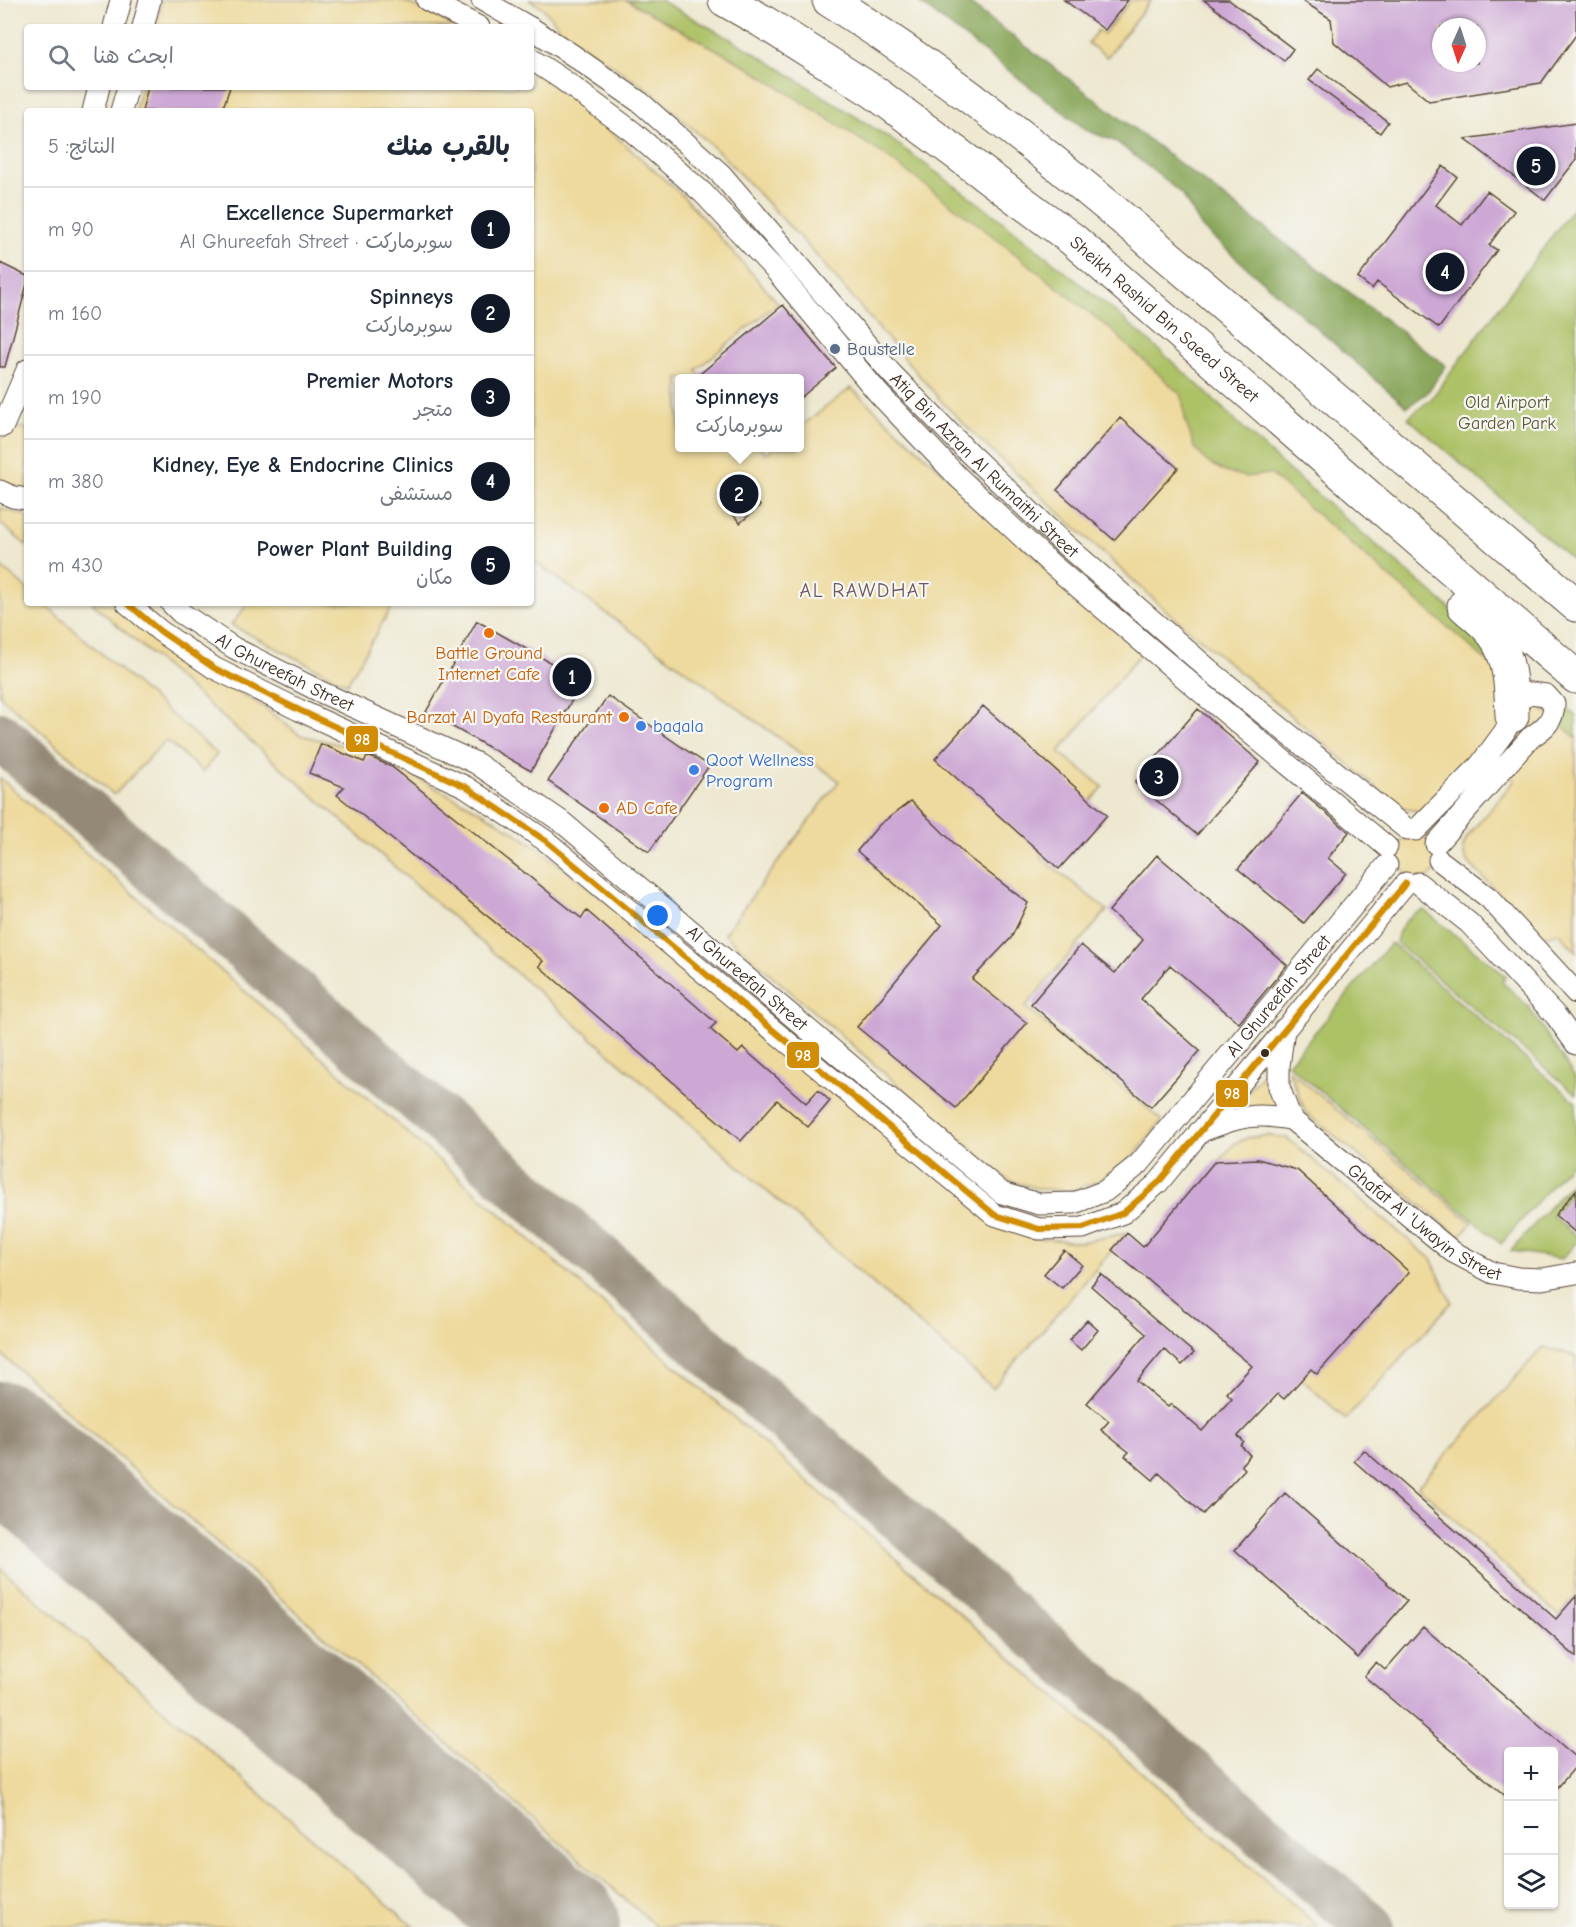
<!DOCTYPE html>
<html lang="ar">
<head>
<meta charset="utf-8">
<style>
	body { margin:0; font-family:"Comic Neue","Playpen Sans Arabic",sans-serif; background:#f2f2f3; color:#1f2937; direction:rtl }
	.controls { position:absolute; right:18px; bottom:18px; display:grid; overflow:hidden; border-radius:6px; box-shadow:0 2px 4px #0004 }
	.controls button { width:54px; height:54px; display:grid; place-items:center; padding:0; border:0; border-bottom:2px solid #e0e1e3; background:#fff; color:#1f2937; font:30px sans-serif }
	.compass { position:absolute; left:1432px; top:18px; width:54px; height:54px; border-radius:50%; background:#fff; box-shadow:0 2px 4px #0004; rotate:183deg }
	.you { position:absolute; left:658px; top:916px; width:21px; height:21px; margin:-15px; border:4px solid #fff; border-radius:50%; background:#1a73e8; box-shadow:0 0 0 9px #1a73e833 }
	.badge { display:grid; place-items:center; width:39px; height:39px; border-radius:50%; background:#111827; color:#fff; font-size:20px; font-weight:700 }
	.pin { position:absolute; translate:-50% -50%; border:3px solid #fff; box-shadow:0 2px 6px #0006 }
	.popup { position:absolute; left:675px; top:374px; width:129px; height:78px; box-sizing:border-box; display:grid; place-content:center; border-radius:6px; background:#fff; filter:drop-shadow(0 2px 4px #0005); font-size:20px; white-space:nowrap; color:#747a83 }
	.popup b { font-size:22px; color:#1f2937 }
	.popup::after { content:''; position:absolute; left:50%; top:100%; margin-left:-12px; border:12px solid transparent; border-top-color:#fff }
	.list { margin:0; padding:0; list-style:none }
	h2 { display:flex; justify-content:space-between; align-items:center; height:78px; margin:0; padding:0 24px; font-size:26px }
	h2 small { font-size:20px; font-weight:400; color:#747a83 }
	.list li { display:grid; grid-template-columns:39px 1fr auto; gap:18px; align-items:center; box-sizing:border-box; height:84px; padding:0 24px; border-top:2px solid #e0e1e3 }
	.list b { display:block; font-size:22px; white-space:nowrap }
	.list p { margin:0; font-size:20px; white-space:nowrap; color:#747a83 }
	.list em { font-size:20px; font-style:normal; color:#747a83 }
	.icon { flex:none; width:33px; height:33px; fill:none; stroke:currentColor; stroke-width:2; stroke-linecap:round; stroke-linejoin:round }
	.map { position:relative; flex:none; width:1576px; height:1927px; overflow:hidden; direction:ltr }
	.search { position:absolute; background:#fff; box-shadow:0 2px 4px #0004; left:24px; top:24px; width:510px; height:66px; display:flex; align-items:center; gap:15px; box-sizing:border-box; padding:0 21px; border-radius:6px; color:#747a83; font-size:22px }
	.panel { position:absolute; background:#fff; box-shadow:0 2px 4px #0004; left:24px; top:108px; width:510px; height:498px; border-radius:6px; direction:rtl }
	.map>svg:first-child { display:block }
	.green { fill:#adc166; stroke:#747642; stroke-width:1.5 }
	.forest { fill:#8aa75b; stroke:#62683c; stroke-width:1.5 }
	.sand { fill:#eeda9e; stroke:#94825e; stroke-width:1.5 }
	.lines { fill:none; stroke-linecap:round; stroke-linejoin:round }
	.taxiway { stroke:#948977; stroke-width:48 }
	.runway { stroke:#948977; stroke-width:122 }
	.building { fill:#cda8d5; fill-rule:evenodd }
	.minor-casing { stroke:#564639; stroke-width:23 }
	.primary-casing { stroke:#564639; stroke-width:35 }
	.minor { stroke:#fff; stroke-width:21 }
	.primary { stroke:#fff; stroke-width:33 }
	.bus-1-casing { stroke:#f6f6f2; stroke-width:10 }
	.bus-1 { stroke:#d18d06; stroke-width:6 }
	.service-dot { fill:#5c6f8a; stroke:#f6f6f2; stroke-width:2 }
	.food-dot { fill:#e8710a; stroke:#f6f6f2; stroke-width:2 }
	.shop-dot { fill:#3f7fe0; stroke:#f6f6f2; stroke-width:2 }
	.bus-dot { fill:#3b2a1e; stroke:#f6f6f2; stroke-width:2 }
	.labels { text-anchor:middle; stroke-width:4.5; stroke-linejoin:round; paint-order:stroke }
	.street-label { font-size:18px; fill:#3b2a1e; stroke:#f6f6f2 }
	.service-label { font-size:18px; fill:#4e5e75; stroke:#f6f6f2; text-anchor:start }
	.park-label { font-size:18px; fill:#5d5734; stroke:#f6f6f2 }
	.food-label { font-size:18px; fill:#c56008; stroke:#f6f6f2 }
	.shop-label { font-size:18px; fill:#366cbe; stroke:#f6f6f2; text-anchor:start }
	.neighbourhood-label { font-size:20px; letter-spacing:1.5px; fill:#6e565e; stroke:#f6f6f2 }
	.line-badge { stroke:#f6f6f2; stroke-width:2 }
	.badge-label { font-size:16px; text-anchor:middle; font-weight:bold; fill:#fff }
</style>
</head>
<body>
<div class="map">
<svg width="1576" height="1927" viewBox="0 0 1576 1927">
	<rect width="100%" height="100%" fill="#f6f6f2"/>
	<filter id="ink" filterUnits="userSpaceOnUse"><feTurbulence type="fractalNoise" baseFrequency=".0167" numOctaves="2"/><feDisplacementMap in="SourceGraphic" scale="12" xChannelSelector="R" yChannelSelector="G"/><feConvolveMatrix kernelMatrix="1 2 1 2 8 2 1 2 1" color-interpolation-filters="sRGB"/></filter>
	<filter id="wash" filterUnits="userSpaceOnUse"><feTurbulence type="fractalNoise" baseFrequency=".008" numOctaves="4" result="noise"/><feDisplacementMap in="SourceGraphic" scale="24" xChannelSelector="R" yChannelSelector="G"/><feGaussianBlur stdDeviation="1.35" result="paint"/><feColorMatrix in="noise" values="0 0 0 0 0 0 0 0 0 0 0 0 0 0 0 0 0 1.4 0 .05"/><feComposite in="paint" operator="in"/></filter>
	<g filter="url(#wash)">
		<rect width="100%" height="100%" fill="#eee8d0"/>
		<path class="green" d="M626,0H660L752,51L888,137L992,213L1124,319L1196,383L1277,460L1576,716V738L1270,474L1246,477L1225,472L1207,462L1194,448L1185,419L1182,396L1111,330L980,226L880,152L744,65Z
			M1576,204V563L1408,418L1431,399Z
			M1424,910L1506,976L1502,982L1528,1006L1576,1079V1094L1396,943C1398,927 1408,915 1424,910Z
			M1391,943L1576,1102V1157L1501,1244L1288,1064Z
			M1576,1177V1187L1552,1216L1576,1236V1243L1562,1259L1511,1251Z"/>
		<path class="forest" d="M916,0H965L1446,366L1427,393L1407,407L1202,228L1182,194L1117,142L1088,131Z"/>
		<path class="sand" d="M162,0H399L420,8L456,27H156Z
			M529,0H626L744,65L880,152L980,226L1111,330L1182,396L1185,419L1194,447L1207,462L1225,472L1246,477L1270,474L1576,738V952L1560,933L1542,937L1465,859L1463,847L1467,837L1515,780L1478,750L1430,807L1418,811L1407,809L1390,799L1160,605L982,442L943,403L809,247L721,154L651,91L566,35L542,7Z
			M1131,0H1151L1107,57L1088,43L1098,30L1104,34Z
			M531,70L574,99L684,197L778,303L696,370L702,378H679V448H761L766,453L774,448H799V428L851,388L1141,653L1059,752L1103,787L1040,857L1107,910L1025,1007L1162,1120L1134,1156L1099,1181L1070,1191L1040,1189L1008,1180L724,934L839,781L531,559V111H135L141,87H531Z
			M20,428H27V490L3,483L0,479V439L10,430Z
			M0,508L27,516V546L0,523Z
			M0,566L27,589V603H43L217,754L203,772L166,740L114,795L0,696Z
			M92,603H119L206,673L255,701L300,735L363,750L484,813L533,844L1033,1238L1081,1242L1127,1233L993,1388Z
			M249,603H394L347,684L231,625Z
			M0,778L1319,1927H657L0,1353Z
			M1425,835L1432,838L1440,866C1412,904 1377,846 1411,836C1415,835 1421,835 1425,835Z
			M1272,1063L1286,1110L1228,1115Z
			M1288,1069L1472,1223L1459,1236L1306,1113Z
			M1270,1136L1287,1138L1431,1259L1452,1302L1346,1419L1280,1360L1152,1239L1235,1143L1250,1137Z
			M1543,1347L1576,1356V1596L1559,1616L1418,1486Z
			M0,1568L414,1927H0Z"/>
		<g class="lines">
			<path class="taxiway" d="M0,736L1370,1927"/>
			<path class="runway" d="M0,1442L559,1927"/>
		</g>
		<g id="blocks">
			<path class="building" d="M1064,0H1128L1105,30Z
				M1204,0H1229L1293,49L1284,61Z
				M1301,0H1576V35L1541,83L1429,101L1406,82L1387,87L1334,42L1331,19ZM1441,27H1477V63H1441Z
				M1318,69L1388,122L1380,133L1309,80Z
				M148,87H230L222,111H142Z
				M1576,123V160L1545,200L1465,139Z
				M1443,166L1457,177L1436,205L1462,225L1487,191L1514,211L1489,245L1497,250L1439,328L1377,282L1372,289L1358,278Z
				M0,263L27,276V284L5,367H0Z
				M783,305L836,368L799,399V378H695Z
				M1120,418L1178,468L1114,540L1057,490Z
				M738,479L760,506L740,523L718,496Z
				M477,621L583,681L531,771L426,712Z
				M608,696L709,766L649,852L548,781Z
				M983,706L1107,815L1059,869L935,759Z
				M1198,709L1260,762L1197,835L1135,782Z
				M321,744L364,762L368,756L392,767L581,918L587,911L716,1023L710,1029L738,1053L743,1048L806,1103L818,1090L830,1101L808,1127L777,1100L741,1141L539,966L543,961L337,795L344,787L309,773Z
				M1302,793L1349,832L1328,858L1346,873L1304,923L1238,869Z
				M911,801L968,857L1028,903L1011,938L972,979L1027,1023L956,1108L857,1027L942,925L857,851L879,825Z
				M1157,855L1287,965L1239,1023L1170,965L1141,999L1200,1051L1151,1107L1031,1004L1081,945L1115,973L1143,940L1109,911Z
				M1258,1159L1297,1170L1409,1272L1317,1374L1311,1369L1284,1399L1278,1394L1238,1436L1244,1442L1241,1446L1250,1455L1241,1465L1245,1469L1203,1514L1159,1473L1153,1480L1125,1456L1129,1452L1101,1430L1109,1421L1087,1403L1146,1334L1091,1286L1101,1274L1194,1353L1182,1365L1164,1349L1137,1381L1168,1407L1171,1404L1202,1431L1232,1398L1227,1393L1252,1366L1112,1250L1127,1233L1143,1247L1215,1161Z
				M1576,1190V1233L1555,1215Z
				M1064,1250L1082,1265L1062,1288L1044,1274Z
				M1087,1320L1098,1330L1081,1350L1069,1340Z
				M1364,1450L1556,1619L1576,1596V1657L1354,1461Z
				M1285,1493L1407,1601L1358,1658L1235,1550Z
				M1423,1627L1576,1757V1766L1554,1792V1752H1509V1799L1364,1676L1376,1662L1385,1670Z"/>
		</g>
	</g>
	<g filter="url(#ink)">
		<use href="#blocks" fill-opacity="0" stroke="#564639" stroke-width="1.5"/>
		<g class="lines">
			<g class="minor-casing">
				<g id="minor">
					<path d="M427,0L479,27"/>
					<path d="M482,0L529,27"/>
					<path d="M114,27L121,0"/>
					<path d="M143,27L150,0"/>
					<path id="s1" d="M531,28L571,54L641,103L721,174L891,373L969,453L1062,542L1214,674L1408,830"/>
					<path d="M531,59L563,80L633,132L703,193L777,272L879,394L958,477L1050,563L1201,692L1387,847"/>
					<path d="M93,111L99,87"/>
					<path d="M121,111L128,87"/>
					<path d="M3,426L27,370"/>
					<path d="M0,491L13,497L27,499"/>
					<path d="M127,603L160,631L214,668L299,710L466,787L546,841L995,1215L1039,1229L1083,1228L1123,1213L1158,1183L1406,883"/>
					<path id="s2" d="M171,603L181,613L234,648L323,693L476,763L562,822L1002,1193L1039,1204L1074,1203L1105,1191L1139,1164L1387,865"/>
					<path d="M1416,830L1480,765L1505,731L1521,698L1530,693L1546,695L1554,704C1554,722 1543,729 1530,738L1436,844"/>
					<path d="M1439,860L1489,898L1576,993"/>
					<path d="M1418,883L1469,923L1556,1016L1576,1044"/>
					<path id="s3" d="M1284,1029L1279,1066V1087L1291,1119L1453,1252L1493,1273L1518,1278L1542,1279L1576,1273"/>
					<path d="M1199,1132C1219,1125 1240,1115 1263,1116C1272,1116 1282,1118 1291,1119"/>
				</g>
			</g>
			<g class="primary-casing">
				<g id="primary">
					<path id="s4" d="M725,0L762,21L874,92L1072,239L1576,677"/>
					<path d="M829,0C974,91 1104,201 1234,313C1348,410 1462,507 1576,605"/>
					<path d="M1464,606C1476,617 1492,628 1499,643C1511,665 1511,692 1512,716"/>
				</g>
			</g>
			<use href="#minor" class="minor"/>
			<use href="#primary" class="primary"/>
			<g class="bus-1-casing">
				<path id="bus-1" d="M127,603L160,631L214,668L299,710L466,787L546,841L995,1215L1039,1229L1083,1228L1123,1213L1158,1183L1406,883"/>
			</g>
			<use href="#bus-1" class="bus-1"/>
		</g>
	</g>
	<circle class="service-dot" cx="835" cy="349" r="6"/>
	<g class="food-dot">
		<circle cx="489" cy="633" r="6"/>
		<circle cx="624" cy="717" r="6"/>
		<circle cx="604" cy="808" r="6"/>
	</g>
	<g class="shop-dot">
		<circle cx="641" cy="726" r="6"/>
		<circle cx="694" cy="770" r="6"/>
	</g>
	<circle class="bus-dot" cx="1265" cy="1053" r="5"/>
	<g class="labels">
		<g class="street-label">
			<text dy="6" stroke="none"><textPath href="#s4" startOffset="544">Sheikh Rashid Bin Saeed Street</textPath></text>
			<text dy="6" stroke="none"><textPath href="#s1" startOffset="633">Atiq Bin Azran Al Rumaithi Street</textPath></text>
			<text dy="6" stroke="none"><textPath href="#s2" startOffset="134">Al Ghureefah Street</textPath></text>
			<text dy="6" stroke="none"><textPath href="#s2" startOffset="692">Al Ghureefah Street</textPath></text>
			<text dy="6" stroke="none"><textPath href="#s2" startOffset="1394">Al Ghureefah Street</textPath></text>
			<text dy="6" stroke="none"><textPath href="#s3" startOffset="262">Ghafat Al 'Uwayin Street</textPath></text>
		</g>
		<g class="service-label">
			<text x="847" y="355">Baustelle</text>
		</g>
		<g class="park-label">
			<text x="1507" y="408">Old Airport<tspan x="1507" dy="21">Garden Park</tspan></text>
		</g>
		<g class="food-label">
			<text x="489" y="659">Battle Ground<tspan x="489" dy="21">Internet Cafe</tspan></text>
			<text x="612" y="723" text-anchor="end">Barzat Al Dyafa Restaurant</text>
			<text x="616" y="814" text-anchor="start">AD Cafe</text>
		</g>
		<g class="shop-label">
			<text x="653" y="732">baqala</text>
			<text x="706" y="766">Qoot Wellness<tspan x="706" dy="21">Program</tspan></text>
		</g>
		<g class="neighbourhood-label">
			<text x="865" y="597">AL RAWDHAT</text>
		</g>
	</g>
	<g class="line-badge">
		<rect x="345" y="725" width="34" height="28" rx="6" fill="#d18d06"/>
		<rect x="786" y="1041" width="34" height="28" rx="6" fill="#d18d06"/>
		<rect x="1215" y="1079" width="34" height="29" rx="6" fill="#d18d06"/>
	</g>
	<g class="badge-label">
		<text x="362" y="745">98</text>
		<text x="803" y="1061">98</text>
		<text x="1232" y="1099">98</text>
	</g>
</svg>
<div class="controls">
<button>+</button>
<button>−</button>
<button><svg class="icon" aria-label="layers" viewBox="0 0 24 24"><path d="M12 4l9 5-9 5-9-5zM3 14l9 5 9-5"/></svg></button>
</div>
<svg class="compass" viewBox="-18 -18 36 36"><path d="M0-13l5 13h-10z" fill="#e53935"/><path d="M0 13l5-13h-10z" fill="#747a83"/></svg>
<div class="you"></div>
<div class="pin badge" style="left:572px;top:677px">1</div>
<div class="pin badge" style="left:739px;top:494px">2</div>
<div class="popup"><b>Spinneys</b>سوبرماركت</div>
<div class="pin badge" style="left:1159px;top:777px">3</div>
<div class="pin badge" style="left:1445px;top:272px">4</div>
<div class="pin badge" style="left:1536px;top:166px">5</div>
<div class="search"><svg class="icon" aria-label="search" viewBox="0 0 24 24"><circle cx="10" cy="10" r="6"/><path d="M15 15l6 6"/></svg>ابحث هنا</div>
<section class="panel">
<h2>بالقرب منك<small>النتائج: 5</small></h2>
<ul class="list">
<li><span class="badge">1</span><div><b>Excellence Supermarket</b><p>سوبرماركت · Al Ghureefah Street</p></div><em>90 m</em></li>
<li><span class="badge">2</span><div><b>Spinneys</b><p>سوبرماركت</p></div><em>160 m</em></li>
<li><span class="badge">3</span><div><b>Premier Motors</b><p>متجر</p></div><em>190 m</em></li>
<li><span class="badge">4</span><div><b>Kidney, Eye &amp; Endocrine Clinics</b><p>مستشفى</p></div><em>380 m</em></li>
<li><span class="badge">5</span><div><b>Power Plant Building</b><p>مكان</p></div><em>430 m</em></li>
</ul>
</section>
</div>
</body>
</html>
